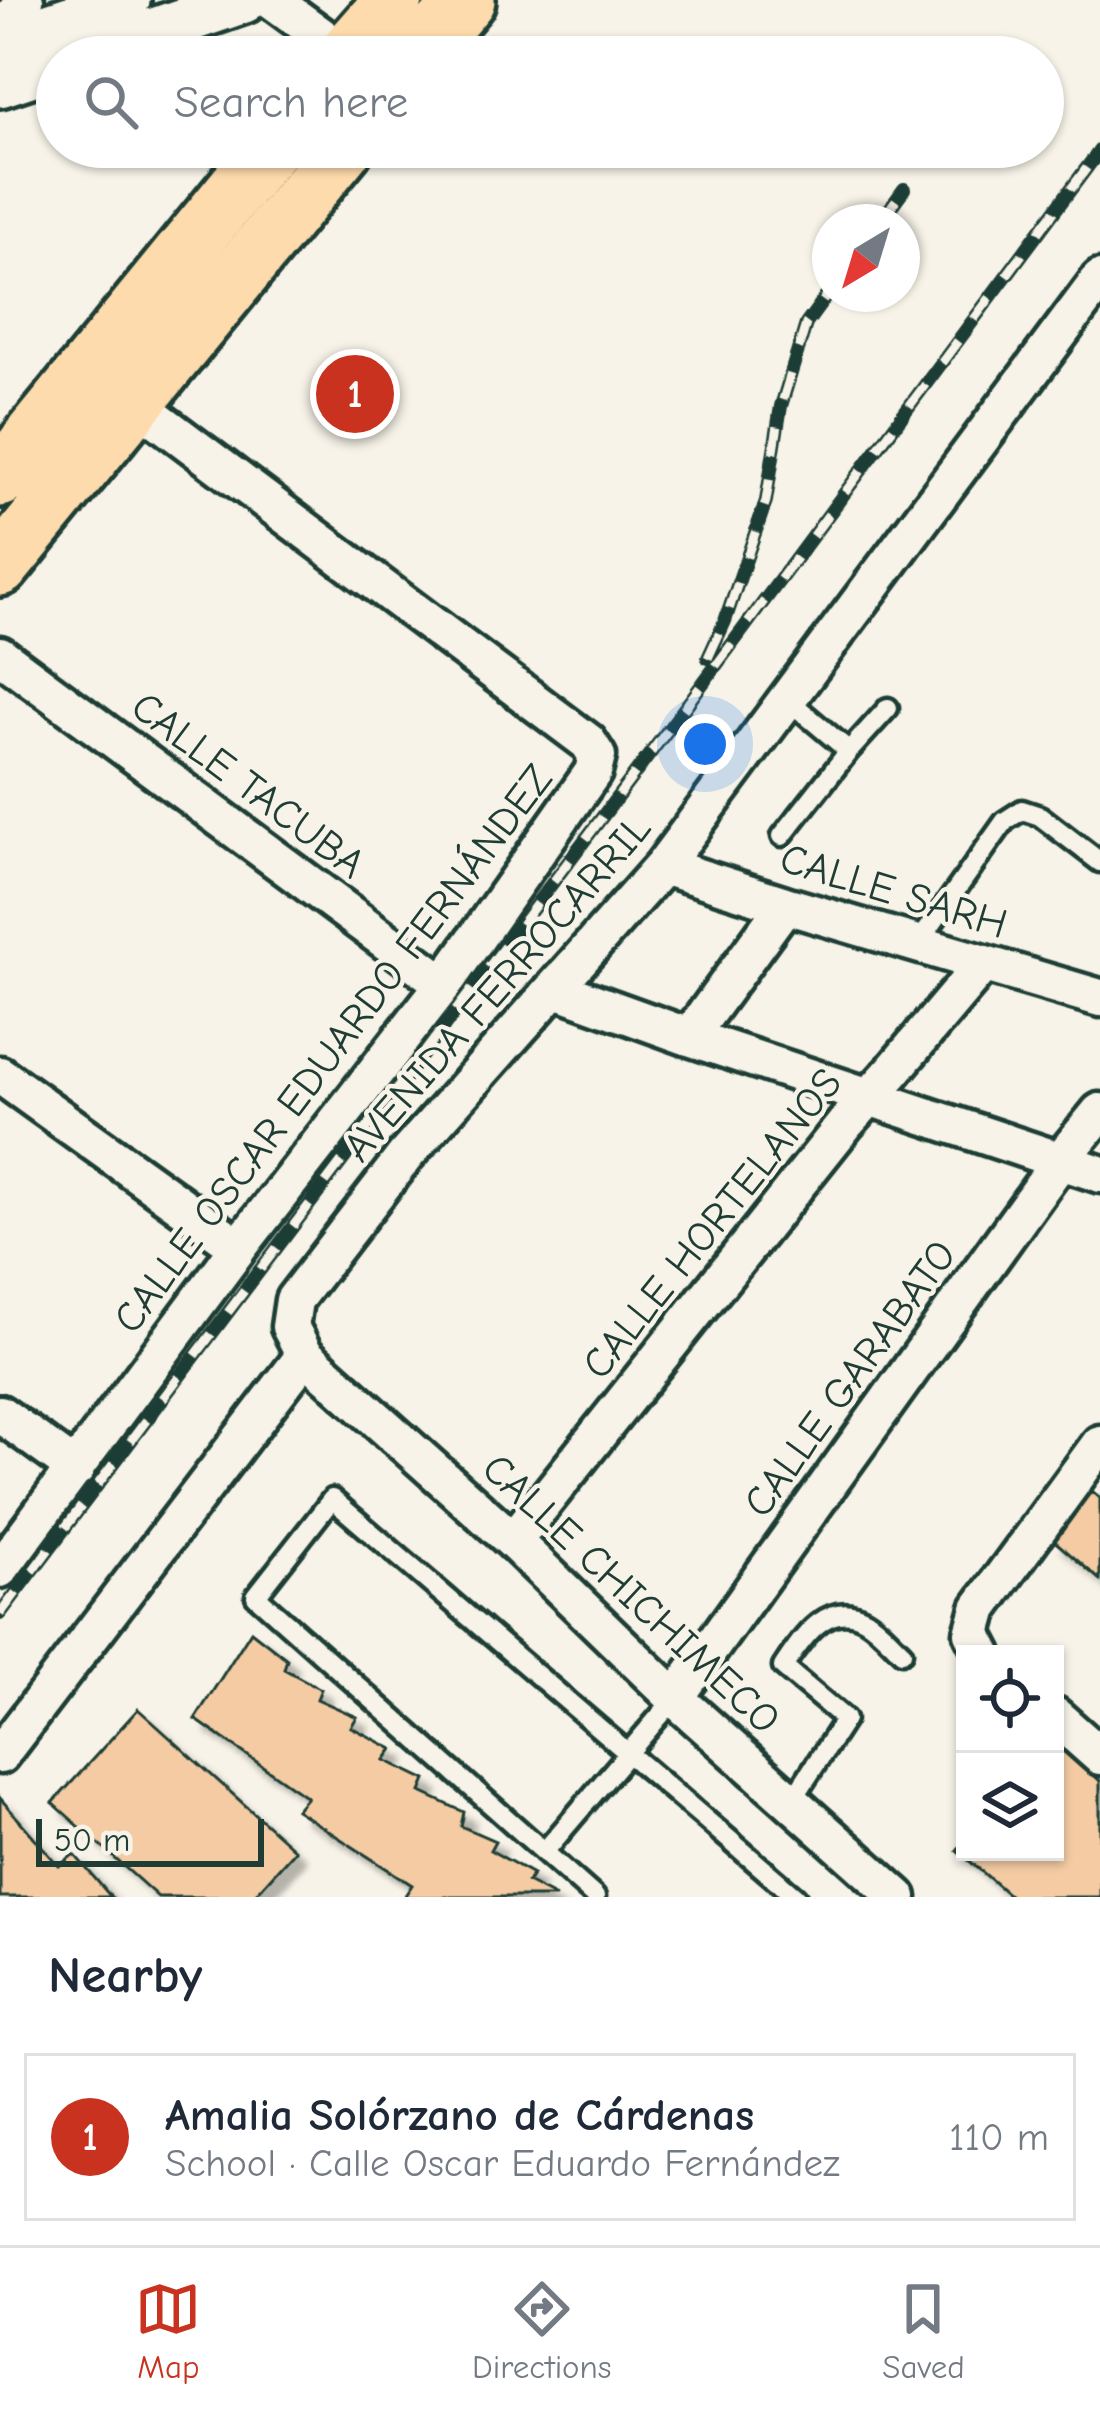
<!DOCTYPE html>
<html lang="en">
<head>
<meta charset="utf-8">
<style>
	body { margin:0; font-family:"Comic Neue",sans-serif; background:#f6f6f7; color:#1f2937 }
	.controls { position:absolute; right:36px; bottom:36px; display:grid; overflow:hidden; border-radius:0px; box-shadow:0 3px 9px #0004 }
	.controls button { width:108px; height:108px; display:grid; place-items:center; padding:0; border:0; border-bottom:3px solid #e0e1e3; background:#fff; color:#1f2937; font:60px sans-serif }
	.compass { position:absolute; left:812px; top:204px; width:108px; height:108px; border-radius:50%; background:#fff; box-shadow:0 3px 9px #0004; rotate:218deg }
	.scale { position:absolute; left:36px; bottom:30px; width:228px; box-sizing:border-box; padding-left:12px; border:6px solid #1f3d34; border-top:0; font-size:33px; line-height:42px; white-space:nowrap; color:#1f3d34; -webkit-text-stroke:9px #f7f3e8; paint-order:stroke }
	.you { position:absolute; left:705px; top:744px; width:42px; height:42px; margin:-30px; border:9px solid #fff; border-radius:50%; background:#1a73e8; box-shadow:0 0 0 18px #1a73e833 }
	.badge { display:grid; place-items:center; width:78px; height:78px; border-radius:50%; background:#c8321e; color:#fff; font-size:39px; font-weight:700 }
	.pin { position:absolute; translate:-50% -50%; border:6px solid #fff; box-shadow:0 3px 12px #0006 }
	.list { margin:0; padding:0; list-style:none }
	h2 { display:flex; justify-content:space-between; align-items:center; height:156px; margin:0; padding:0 48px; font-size:51px }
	h2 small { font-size:39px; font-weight:400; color:#747a83 }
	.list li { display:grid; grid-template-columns:78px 1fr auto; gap:36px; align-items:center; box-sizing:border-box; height:168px; margin:0 24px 24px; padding:0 24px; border:3px solid #e0e1e3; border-radius:0px }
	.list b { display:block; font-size:45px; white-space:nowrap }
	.list p { margin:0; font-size:39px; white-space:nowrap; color:#747a83 }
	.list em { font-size:39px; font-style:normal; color:#747a83 }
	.icon { flex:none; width:66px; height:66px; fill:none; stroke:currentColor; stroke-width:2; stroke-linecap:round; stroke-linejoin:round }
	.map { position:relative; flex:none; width:1100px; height:1897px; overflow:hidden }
	.search { position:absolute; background:#fff; box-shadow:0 3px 9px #0004; left:36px; right:36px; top:36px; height:132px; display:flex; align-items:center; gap:30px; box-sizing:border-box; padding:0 42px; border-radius:66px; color:#747a83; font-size:45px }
	.sheet { height:348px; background:#fff }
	nav { display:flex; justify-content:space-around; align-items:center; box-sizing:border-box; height:168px; border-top:3px solid #e0e1e3; background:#fff; font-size:33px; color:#747a83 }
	nav a { display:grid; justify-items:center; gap:6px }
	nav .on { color:#c8321e }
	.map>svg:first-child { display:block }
	.building { fill:#f4cba3; stroke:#1f3d34; stroke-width:3; filter:url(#shadow) }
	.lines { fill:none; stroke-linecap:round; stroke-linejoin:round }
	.service-casing { stroke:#1f3d34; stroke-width:27 }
	.minor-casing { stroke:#1f3d34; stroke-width:45 }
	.tertiary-casing { stroke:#1f3d34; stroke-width:54 }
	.primary-casing { stroke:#1f3d34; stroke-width:66 }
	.service { stroke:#f7f3e8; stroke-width:18 }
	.minor { stroke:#f7f3e8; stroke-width:36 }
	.tertiary { stroke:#f7f3e8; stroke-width:45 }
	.primary { stroke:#fedbac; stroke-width:57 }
	.rail-casing { stroke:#1f3d34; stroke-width:14 }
	.rail { stroke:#f7f3e8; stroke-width:9; stroke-dasharray:27; stroke-linecap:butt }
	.labels { text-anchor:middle; stroke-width:9; stroke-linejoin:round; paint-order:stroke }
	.street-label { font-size:42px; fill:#1f3d34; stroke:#f7f3e8 }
</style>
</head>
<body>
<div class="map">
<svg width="1100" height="1897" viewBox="0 0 1100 1897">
	<defs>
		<filter id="shadow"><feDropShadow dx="11" dy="11" stdDeviation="3" flood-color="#0004"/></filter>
	</defs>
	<rect width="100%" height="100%" fill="#f7f3e8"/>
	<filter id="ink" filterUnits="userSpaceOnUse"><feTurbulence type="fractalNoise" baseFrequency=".00833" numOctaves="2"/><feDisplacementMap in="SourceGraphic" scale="24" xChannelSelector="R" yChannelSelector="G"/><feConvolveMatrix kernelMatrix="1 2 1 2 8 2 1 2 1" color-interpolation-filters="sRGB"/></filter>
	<g filter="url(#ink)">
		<path class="building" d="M1092,1491L1100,1498V1580L1051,1538Z
			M251,1631L287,1659L284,1669L321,1689L317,1699L357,1717L351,1727L393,1749L385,1760L426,1780L421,1792L464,1812L461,1826L495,1841L490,1850L533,1874L527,1882L556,1897H404L412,1885L296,1810L307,1797L195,1719Z
			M138,1709L295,1850L253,1897H158L53,1803Z
			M1056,1740L1100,1781V1897H1011L957,1850L965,1841V1852H1055Z
			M0,1798L59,1866L74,1854L111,1897H0Z"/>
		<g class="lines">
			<g class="service-casing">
				<path id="service" d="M787,699L849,751L888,708
					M782,836L849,751
					M917,945L1005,821L1022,810L1040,816L1100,862
					M791,1802L845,1719L783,1667C801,1640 827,1598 865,1619C879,1627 891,1642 902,1652
					M544,1852L675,1698
					M595,1897L256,1596L332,1499L796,1897"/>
			</g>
			<g class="minor-casing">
				<path id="minor" d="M272,0L346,54
					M0,33L25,0
					M0,655L444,984
					M663,866L785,905L1100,998
					M556,989L689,1037L1100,1174
					M689,1037L785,905
					M0,1075L239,1247
					M0,1414L76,1469
					M513,1541L845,1124L892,1072L983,964
					M0,1569L239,1247L444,984L593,772L597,756L588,742L121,392
					M984,1654L973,1633L980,1608L1100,1444
					M675,1698L1060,1161L1100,1112
					M1055,1716L1100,1756
					M0,1755L305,1355
					M898,1897L675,1698L513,1541L305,1355L290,1327L294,1300L405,1156L663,866L1100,279"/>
			</g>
			<g class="tertiary-casing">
				<path id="tertiary" d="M0,42L127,0
					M79,57L244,0
					M0,84L57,65"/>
			</g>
			<g class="primary-casing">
				<path id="primary" d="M344,57L394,0
					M418,57L466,0
					M0,478L270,147
					M0,567L344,147"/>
			</g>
			<use href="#service" class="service"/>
			<use href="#minor" class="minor"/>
			<use href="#tertiary" class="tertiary"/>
			<use href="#primary" class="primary"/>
			<g class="rail-casing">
				<path id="rail" d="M880,222L904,189
					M708,658L725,621L766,501L781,406L806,324L830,291
					M0,1614L683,710L1100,150"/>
			</g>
			<use href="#rail" class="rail"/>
		</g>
	</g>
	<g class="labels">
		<g class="street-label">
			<text transform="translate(249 784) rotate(37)" y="15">CALLE TACUBA</text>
			<text transform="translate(894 890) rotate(17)" y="15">CALLE SARH</text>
			<text transform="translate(496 987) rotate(-49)" y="15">AVENIDA FERROCARRIL</text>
			<text transform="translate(332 1048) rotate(-53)" y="15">CALLE OSCAR EDUARDO FERNÁNDEZ</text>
			<text transform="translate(711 1223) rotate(-51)" y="15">CALLE HORTELANOS</text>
			<text transform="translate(849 1378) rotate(-54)" y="15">CALLE GARABATO</text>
			<text transform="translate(632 1593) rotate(43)" y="15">CALLE CHICHIMECO</text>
		</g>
	</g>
</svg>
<div class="controls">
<button><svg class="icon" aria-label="locate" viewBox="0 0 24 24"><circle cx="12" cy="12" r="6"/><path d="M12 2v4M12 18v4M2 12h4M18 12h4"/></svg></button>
<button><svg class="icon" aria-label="layers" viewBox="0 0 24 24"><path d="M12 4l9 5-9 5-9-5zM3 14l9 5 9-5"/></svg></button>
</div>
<svg class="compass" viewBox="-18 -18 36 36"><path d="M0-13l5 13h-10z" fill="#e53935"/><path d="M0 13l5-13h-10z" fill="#747a83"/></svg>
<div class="scale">50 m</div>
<div class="you"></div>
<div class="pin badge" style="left:355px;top:394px">1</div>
<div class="search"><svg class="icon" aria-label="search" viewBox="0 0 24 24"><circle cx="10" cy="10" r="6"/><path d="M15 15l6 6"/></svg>Search here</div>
</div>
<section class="sheet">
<h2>Nearby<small></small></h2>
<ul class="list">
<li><span class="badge">1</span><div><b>Amalia Solórzano de Cárdenas</b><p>School · Calle Oscar Eduardo Fernández</p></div><em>110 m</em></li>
</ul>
</section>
<nav>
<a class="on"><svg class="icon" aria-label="map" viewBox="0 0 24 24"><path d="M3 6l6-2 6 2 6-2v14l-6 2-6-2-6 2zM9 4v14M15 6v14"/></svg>Map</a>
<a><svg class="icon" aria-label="directions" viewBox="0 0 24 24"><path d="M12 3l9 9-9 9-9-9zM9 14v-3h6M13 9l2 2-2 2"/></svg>Directions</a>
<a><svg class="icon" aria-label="saved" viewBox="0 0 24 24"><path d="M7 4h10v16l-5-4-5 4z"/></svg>Saved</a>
</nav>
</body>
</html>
